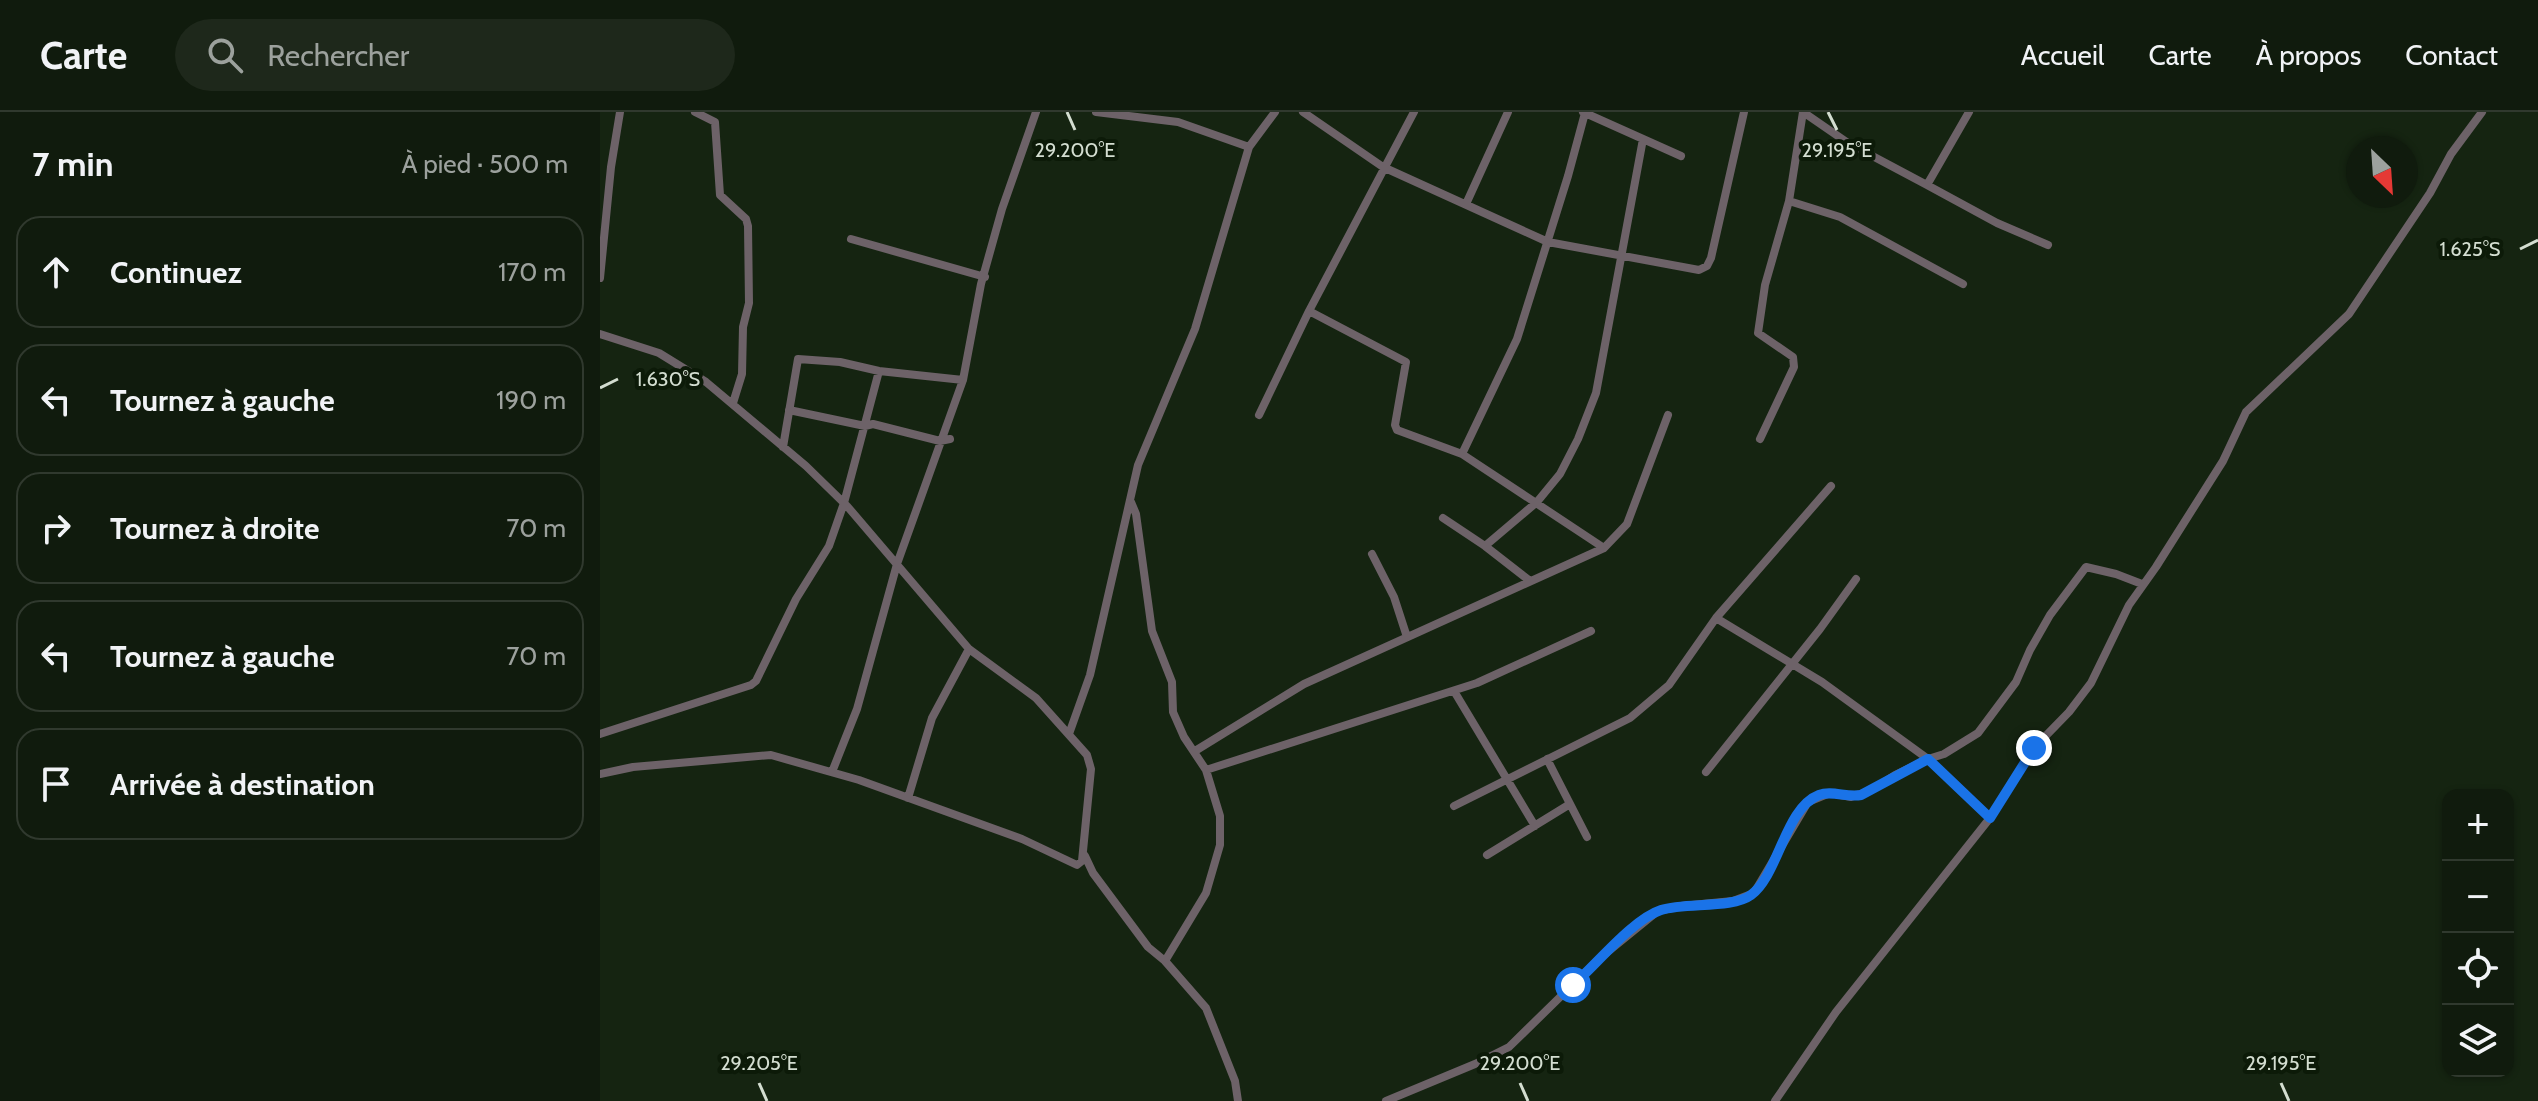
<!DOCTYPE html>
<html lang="fr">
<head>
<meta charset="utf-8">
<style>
	body { margin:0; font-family:Cabin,sans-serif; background:#1e281b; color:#f1f3f6 }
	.controls { position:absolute; right:24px; bottom:24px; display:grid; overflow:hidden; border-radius:16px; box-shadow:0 2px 6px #0004 }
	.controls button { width:72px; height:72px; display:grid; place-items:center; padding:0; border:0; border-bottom:2px solid #30392e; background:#101b0d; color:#f1f3f6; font:40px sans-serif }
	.compass { position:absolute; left:1746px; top:24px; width:72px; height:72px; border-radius:50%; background:#101b0d; box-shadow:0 2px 6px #0004; rotate:155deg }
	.stop { position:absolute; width:24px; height:24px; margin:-18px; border:6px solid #1a73e8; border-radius:50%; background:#fff }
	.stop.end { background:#1a73e8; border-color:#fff; box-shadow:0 2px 8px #0008 }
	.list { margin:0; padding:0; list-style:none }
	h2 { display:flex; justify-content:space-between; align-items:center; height:104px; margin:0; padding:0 32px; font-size:34px }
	h2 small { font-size:26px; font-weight:400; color:#9ca19d }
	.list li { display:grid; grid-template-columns:52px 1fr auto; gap:24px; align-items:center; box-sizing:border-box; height:112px; margin:0 16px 16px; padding:0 16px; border:2px solid #30392e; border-radius:24px }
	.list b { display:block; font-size:30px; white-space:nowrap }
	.list em { font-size:26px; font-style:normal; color:#9ca19d }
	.icon { flex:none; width:44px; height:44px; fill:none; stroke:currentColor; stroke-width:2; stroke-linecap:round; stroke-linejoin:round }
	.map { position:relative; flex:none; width:1938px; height:989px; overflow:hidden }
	header { display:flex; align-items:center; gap:48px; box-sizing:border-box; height:112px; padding:0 40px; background:#101b0d; border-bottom:2px solid #30392e }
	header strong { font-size:38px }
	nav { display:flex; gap:44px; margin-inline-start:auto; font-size:28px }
	.search { width:560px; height:72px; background:#1e281b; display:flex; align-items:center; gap:20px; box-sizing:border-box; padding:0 28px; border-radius:44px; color:#9ca19d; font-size:30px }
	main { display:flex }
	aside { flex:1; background:#101b0d }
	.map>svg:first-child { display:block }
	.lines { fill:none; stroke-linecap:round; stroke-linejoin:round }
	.street { stroke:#6d6268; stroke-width:8 }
	.route { stroke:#1a73e8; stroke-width:10 }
	.ticks { fill:none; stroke:#d3ddd0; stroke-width:3 }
	.ticks-label { font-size:20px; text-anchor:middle; fill:#d3ddd0; stroke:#0c1a08; stroke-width:8; stroke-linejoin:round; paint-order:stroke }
</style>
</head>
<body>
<header>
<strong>Carte</strong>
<div class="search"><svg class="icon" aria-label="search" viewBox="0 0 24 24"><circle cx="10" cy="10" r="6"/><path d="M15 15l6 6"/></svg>Rechercher</div>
<nav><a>Accueil</a><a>Carte</a><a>À propos</a><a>Contact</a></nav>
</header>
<main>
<aside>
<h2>7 min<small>À pied · 500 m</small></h2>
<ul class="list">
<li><svg class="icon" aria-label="ahead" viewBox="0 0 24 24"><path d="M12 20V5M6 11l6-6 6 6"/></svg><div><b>Continuez</b></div><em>170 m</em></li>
<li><svg class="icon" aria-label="left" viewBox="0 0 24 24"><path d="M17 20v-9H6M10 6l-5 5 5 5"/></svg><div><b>Tournez à gauche</b></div><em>190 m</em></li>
<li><svg class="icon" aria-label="right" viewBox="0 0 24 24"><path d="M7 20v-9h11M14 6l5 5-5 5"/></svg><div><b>Tournez à droite</b></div><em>70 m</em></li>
<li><svg class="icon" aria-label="left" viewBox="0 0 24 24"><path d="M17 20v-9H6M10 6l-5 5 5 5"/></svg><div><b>Tournez à gauche</b></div><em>70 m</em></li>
<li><svg class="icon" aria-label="arrive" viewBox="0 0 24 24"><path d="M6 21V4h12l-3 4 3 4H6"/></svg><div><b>Arrivée à destination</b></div></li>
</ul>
</aside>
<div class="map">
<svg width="1938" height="989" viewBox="0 0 1938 989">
	<rect width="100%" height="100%" fill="#152411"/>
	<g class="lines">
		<path class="street" d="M95,0L115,10L120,83L146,107L148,114L149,191L143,215L142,262L133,291
			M496,0L578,10L649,35
			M703,0L783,55L948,130L1099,158L1107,154L1111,146L1144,0
			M983,0L1081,44
			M1203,0L1189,89L1240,105L1363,172
			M1203,0L1248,31L1327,73
			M1369,0L1327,73L1397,111L1448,133
			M866,92L908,0
			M251,127L385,165
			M0,166L11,55L20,0
			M709,199L806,250L795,313L797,318L862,342L1004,436
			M0,222L59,241L106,270L206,354L247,394L369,537L436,586L487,643L491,657L482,749L477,753L422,727L259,668L171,643L33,655L0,662
			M189,298L265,314L273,312L340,329L350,327
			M659,303L709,199L814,0
			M1160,327L1194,255L1193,245L1158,221L1165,173L1189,89
			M183,335L198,247L240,250L279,259L363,268
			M862,342L917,227L968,64L985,1
			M531,390L536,402L552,519L572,570L573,600L584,625L606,658L620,704V733L606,781L565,849
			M843,406L885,434L930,469
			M885,434L937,390L960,362L978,327L996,281L1043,27
			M772,442L794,485L807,525
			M1116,506L1222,570L1328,647L1390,706
			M854,579L935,714
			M0,622L151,573L156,569L196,487L229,434L244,391L279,259
			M469,622L490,563L538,353L595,217L649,35L675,0
			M595,639L704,572L1004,436L1027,412L1068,303
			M947,647L987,725
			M606,658L877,571L991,519
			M232,660L257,597L297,452L363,268L381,172L402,97L436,0
			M1106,660L1220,517L1256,467
			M308,686L332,606L369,537
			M854,694L1030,606L1069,573L1116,506L1231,374
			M887,743L970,692
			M485,744L493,761L548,835L565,849L606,896L635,969L638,989
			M786,989L875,952L909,935L999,847L1058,799L1081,794L1133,789L1154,781L1208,690L1230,681L1251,685L1270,679L1295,663L1328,647L1344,642L1378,621L1416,570L1430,538L1450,503L1486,455L1516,462L1542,472
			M1175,989L1236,900L1390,706L1434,636L1469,600L1491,571L1529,493L1556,455L1623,349L1646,300L1749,202L1830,81L1851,42L1882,0"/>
	</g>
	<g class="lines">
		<path class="route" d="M973,873C996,853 1033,807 1061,798C1086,790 1132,797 1151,783C1179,762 1185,696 1219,683C1232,678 1247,686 1261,683L1328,647L1390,706L1434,636"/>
	</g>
	<path class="ticks" d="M467,0L475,18M1228,0L1237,18M1920,137L1938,128M0,276L18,267M159,971L167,989M920,971L928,989M1681,971L1689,989"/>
	<g class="ticks-label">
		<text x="475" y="45">29.200°E</text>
		<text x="1237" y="45">29.195°E</text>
		<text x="1870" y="144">1.625°S</text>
		<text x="68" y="274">1.630°S</text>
		<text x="159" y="958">29.205°E</text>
		<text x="920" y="958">29.200°E</text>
		<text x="1681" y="958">29.195°E</text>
	</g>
</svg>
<div class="controls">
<button>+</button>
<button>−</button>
<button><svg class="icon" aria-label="locate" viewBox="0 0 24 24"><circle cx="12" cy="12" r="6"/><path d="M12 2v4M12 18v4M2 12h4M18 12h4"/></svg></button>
<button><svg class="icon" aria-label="layers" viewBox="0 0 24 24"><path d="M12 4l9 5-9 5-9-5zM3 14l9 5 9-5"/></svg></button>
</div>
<svg class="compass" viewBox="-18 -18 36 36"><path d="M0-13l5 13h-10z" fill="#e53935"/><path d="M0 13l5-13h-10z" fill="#9ca19d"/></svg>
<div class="stop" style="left:973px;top:873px"></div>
<div class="stop end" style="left:1434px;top:636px"></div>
</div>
</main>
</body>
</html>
